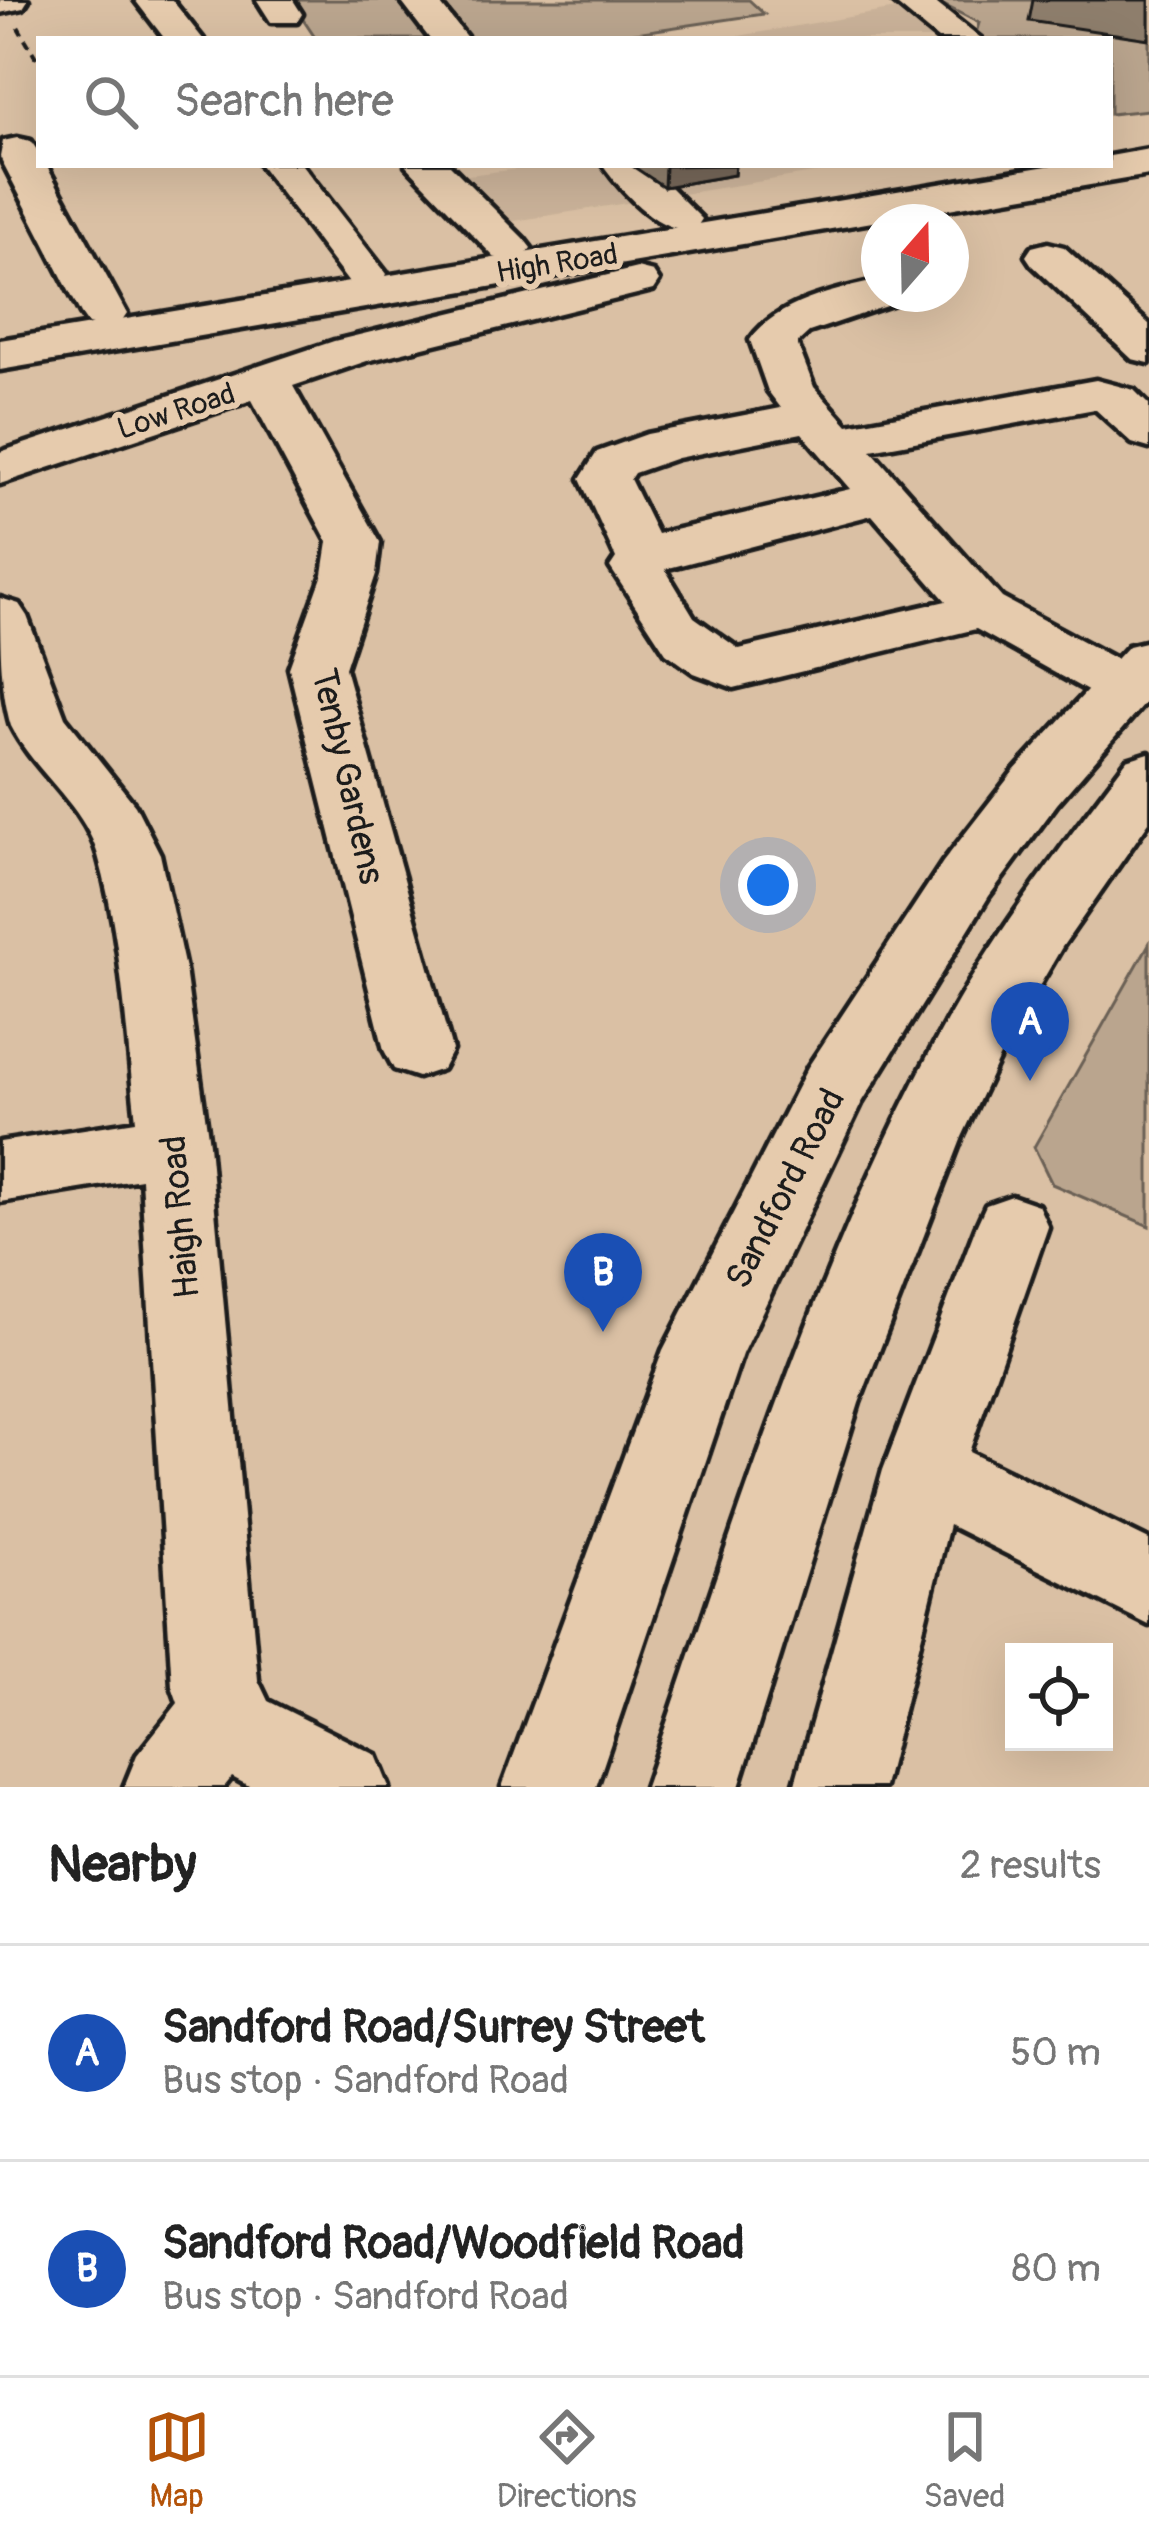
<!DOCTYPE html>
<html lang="en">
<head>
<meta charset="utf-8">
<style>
	body { margin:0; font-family:Pangolin,sans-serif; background:#f6f6f6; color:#222 }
	.controls { position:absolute; right:36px; bottom:36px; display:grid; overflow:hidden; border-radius:0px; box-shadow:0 12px 48px #0002 }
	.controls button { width:108px; height:108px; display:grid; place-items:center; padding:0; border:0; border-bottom:3px solid #e0e0e0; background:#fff; color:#222; font:60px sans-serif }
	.compass { position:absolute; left:861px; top:204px; width:108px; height:108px; border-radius:50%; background:#fff; box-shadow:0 12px 48px #0002; rotate:20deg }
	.you { position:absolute; left:768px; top:885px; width:42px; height:42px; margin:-30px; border:9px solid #fff; border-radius:50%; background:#1a73e8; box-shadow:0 0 0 18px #1a73e833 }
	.badge { display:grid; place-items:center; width:78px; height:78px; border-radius:50%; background:#b45309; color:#fff; font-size:39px; font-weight:700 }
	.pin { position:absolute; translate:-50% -99px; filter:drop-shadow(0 3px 6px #0008) }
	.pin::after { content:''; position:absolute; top:63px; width:42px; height:36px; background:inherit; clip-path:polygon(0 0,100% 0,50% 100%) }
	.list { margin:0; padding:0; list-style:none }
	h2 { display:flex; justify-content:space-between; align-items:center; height:156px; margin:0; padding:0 48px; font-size:51px }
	h2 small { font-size:39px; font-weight:400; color:#767676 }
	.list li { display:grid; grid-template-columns:78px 1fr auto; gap:36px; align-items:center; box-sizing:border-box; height:216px; padding:0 48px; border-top:3px solid #e0e0e0 }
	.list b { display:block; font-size:45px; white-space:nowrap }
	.list p { margin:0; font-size:39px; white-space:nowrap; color:#767676 }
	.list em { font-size:39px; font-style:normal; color:#767676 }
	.icon { flex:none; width:66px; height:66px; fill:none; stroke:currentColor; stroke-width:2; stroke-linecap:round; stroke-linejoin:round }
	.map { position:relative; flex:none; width:1149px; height:1787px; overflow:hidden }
	.search { position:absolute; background:#fff; box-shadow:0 12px 48px #0002; left:36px; right:36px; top:36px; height:132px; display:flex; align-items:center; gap:30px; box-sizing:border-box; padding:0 42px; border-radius:0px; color:#767676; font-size:45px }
	.sheet { height:588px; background:#fff }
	nav { display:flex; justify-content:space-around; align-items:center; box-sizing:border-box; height:168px; border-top:3px solid #e0e0e0; background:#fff; font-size:33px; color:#767676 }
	nav a { display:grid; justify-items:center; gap:6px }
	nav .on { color:#b45309 }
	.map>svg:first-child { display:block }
	.built { fill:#cab299 }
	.green { fill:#baa58e; stroke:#6b6055; stroke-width:3 }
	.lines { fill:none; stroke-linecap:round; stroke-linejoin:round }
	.minor-casing { stroke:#1c1c1c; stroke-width:9 }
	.major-casing { stroke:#1c1c1c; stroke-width:9 }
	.path { stroke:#1c1c1c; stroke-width:4.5; stroke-dasharray:8 6; stroke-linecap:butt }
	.minor { fill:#e6cbad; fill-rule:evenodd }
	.major { fill:#e6cbad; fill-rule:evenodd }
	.wall { fill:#8e7e6c; stroke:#1c1c1c; stroke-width:3 }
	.shaded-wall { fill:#746658; stroke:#1c1c1c; stroke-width:3 }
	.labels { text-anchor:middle; stroke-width:12; stroke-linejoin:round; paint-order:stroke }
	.far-street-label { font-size:30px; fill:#1c1c1c; stroke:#e6cbad }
	.street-label { font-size:36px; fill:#1c1c1c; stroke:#e6cbad }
</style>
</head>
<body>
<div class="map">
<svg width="1149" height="1787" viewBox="0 0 1149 1787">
	<rect width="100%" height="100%" fill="#dac0a4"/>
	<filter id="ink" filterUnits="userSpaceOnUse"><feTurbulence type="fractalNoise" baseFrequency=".00833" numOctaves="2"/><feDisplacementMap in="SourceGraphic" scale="24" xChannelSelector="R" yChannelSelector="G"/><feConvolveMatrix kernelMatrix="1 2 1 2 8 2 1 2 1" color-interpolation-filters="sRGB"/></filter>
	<g filter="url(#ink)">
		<path class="built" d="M896,9L934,39H721Z
			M550,165H863L502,223L452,177Z"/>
		<path class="green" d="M290,0H749L764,14L595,39H316Z
			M934,0H1149V110L1110,114V39H985L976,33L979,23Z
			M1149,944V1226L1052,1184L1034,1147Z"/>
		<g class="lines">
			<g class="minor-casing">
				<path id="minor" d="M0,0H28L23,8L0,13Z
					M135,0H172L203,39H165Z
					M257,0H293L302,14L297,22H271Z
					M400,0H437L468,39H430Z
					M891,0H932L981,39H938Z
					M17,138L31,141L39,153V165H46L127,314L120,324L104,328L88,324L81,314L0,157L3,141Z
					M260,165H302L387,274L381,283L365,287L349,283Z
					M406,165H450L524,239L531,248L524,257L509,261L494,257Z
					M603,165H648L702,219L696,228C661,237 623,193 603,165Z
					M1048,243L1064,247L1149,324V363L1132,359L1032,265L1026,256L1032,247Z
					M637,268L653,272L659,281L653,290L367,361L293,386L380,542L376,574L345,668L452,1050L442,1069L418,1077L394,1069L384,1050L289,668L323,574L328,542L252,400L0,484V452L334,341Z
					M879,280V294H901L895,303L809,332L797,343L814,387L848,425L1096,380L1134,390L1149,405V448L1132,443L1095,409L871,450L1002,598L1142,673L1149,684L1142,699L1122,705L1102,699L976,629L734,688L694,673L666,653L610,567L616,558L580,479L597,452L647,434L781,408L768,391L750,340C776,302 836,290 879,280ZM802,433L850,489L657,534L630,479L634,473L677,458ZM872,515L946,601L739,649L694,617L665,569Z
					M0,598L19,604L27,616L65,717L135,805L160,854L185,969L209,1144L258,1680L268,1701L376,1755L389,1787H251L232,1777L224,1787H124L137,1755L178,1703L172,1686L141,1179L0,1202V1142L136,1121C126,1033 122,940 98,855C84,805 34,772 11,726C0,689 0,639 0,598Z
					M1012,1196L1038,1205L1048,1227L969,1452L1149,1540V1625L949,1525L884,1787H794L883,1470L976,1227L986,1205Z"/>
			</g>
			<g class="major-casing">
				<path id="major" d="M1149,149V175L0,370V340L1053,165H1110V156Z
					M1149,641V698L1057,804L989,896L861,1104L742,1354L596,1787H502L663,1350L808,1067L943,862L1013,772L1128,646Z
					M1149,753V822L1062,947L1006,1043L962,1137L859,1403L739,1787H645C734,1529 817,1253 950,1015C1001,924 1065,843 1127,760Z"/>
			</g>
			<path class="path" d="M18,27L39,63"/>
			<use href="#minor" class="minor"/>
			<use href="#major" class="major"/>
		</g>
		<path class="wall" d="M1033,0H1149V39L1029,21Z
			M631,165H735L734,175L664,187Z"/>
		<path class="shaded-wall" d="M735,165L734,175L664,187L665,166Z"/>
	</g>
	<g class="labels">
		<g class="far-street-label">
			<text transform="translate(557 263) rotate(-9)" y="10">High Road</text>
			<text transform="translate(176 411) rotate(-18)" y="10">Low Road</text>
		</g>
		<g class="street-label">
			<text transform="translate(349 776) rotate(77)" y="13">Tenby Gardens</text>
			<text transform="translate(784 1188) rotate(-63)" y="13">Sandford Road</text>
			<text transform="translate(179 1217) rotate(-95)" y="13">Haigh Road</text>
		</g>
	</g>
</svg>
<div class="controls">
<button><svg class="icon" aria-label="locate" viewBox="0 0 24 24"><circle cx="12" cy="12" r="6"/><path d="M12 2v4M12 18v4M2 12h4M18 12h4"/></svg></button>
</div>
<svg class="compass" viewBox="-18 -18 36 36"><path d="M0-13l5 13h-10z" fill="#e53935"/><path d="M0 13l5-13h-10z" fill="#767676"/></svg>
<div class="you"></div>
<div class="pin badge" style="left:1030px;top:1081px;background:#1a4fb4">A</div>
<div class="pin badge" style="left:603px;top:1332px;background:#1a4fb4">B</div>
<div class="search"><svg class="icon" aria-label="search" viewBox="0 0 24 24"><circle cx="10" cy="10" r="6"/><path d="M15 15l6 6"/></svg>Search here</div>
</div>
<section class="sheet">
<h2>Nearby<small>2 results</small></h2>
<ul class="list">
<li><span class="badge" style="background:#1a4fb4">A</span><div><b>Sandford Road/Surrey Street</b><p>Bus stop · Sandford Road</p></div><em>50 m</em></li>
<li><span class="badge" style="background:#1a4fb4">B</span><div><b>Sandford Road/Woodfield Road</b><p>Bus stop · Sandford Road</p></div><em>80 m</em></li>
</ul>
</section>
<nav>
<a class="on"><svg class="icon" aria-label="map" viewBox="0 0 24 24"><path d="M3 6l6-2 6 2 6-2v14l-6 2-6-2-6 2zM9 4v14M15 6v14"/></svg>Map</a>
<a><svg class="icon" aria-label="directions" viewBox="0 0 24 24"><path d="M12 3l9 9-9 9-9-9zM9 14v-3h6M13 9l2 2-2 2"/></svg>Directions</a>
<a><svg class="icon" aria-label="saved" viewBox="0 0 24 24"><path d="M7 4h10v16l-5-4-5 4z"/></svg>Saved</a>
</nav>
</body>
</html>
